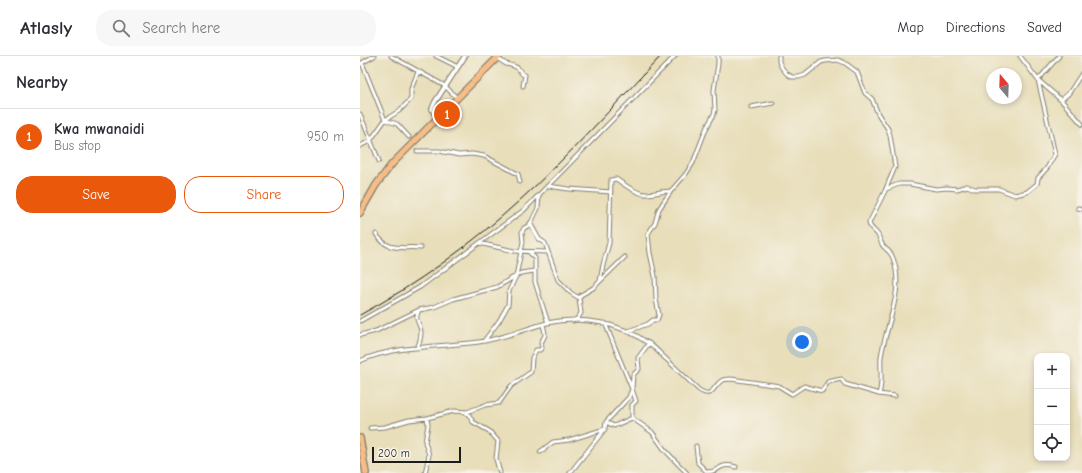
<!DOCTYPE html>
<html lang="en">
<head>
<meta charset="utf-8">
<style>
	body { margin:0; font-family:"Comic Neue",sans-serif; background:#f7f7f7; color:#2b2b33 }
	.controls { position:absolute; right:12px; bottom:12px; display:grid; overflow:hidden; border-radius:8px; box-shadow:0 2px 6px #0003 }
	.controls button { width:36px; height:36px; display:grid; place-items:center; padding:0; border:0; border-bottom:1px solid #e1e1e2; background:#fff; color:#2b2b33; font:20px sans-serif }
	.compass { position:absolute; left:626px; top:12px; width:36px; height:36px; border-radius:50%; background:#fff; box-shadow:0 2px 6px #0003; rotate:341deg }
	.scale { position:absolute; left:12px; bottom:10px; width:89px; box-sizing:border-box; padding-left:4px; border:2px solid #1c1c1c; border-top:0; font-size:11px; line-height:14px; white-space:nowrap; color:#1c1c1c; -webkit-text-stroke:3px #f7f3e8; paint-order:stroke }
	.you { position:absolute; left:442px; top:286px; width:14px; height:14px; margin:-10px; border:3px solid #fff; border-radius:50%; background:#1a73e8; box-shadow:0 0 0 6px #1a73e833 }
	.badge { display:grid; place-items:center; width:26px; height:26px; border-radius:50%; background:#ea580c; color:#fff; font-size:13px; font-weight:700 }
	.pin { position:absolute; translate:-50% -50%; border:2px solid #fff; box-shadow:0 1px 4px #0006 }
	.list { margin:0; padding:0; list-style:none }
	h2 { display:flex; justify-content:space-between; align-items:center; height:52px; margin:0; padding:0 16px; font-size:17px }
	h2 small { font-size:13px; font-weight:400; color:#7c7c81 }
	.list li { display:grid; grid-template-columns:26px 1fr auto; gap:12px; align-items:center; box-sizing:border-box; height:56px; padding:0 16px; border-top:1px solid #e1e1e2 }
	.list b { display:block; font-size:15px; white-space:nowrap }
	.list p { margin:0; font-size:13px; white-space:nowrap; color:#7c7c81 }
	.list em { font-size:13px; font-style:normal; color:#7c7c81 }
	.actions { display:flex; gap:8px; padding:12px 16px }
	.actions a { flex:1; padding:9px 0; border:1px solid #ea580c; border-radius:16px; text-align:center; font-size:14px; color:#ea580c }
	.actions .main { background:#ea580c; color:#fff }
	.icon { flex:none; width:22px; height:22px; fill:none; stroke:currentColor; stroke-width:2; stroke-linecap:round; stroke-linejoin:round }
	.map { position:relative; flex:none; width:722px; height:417px; overflow:hidden }
	header { display:flex; align-items:center; gap:24px; box-sizing:border-box; height:56px; padding:0 20px; background:#fff; border-bottom:1px solid #e1e1e2 }
	header strong { font-size:19px }
	nav { display:flex; gap:22px; margin-inline-start:auto; font-size:14px }
	.search { width:280px; height:36px; background:#f7f7f7; display:flex; align-items:center; gap:10px; box-sizing:border-box; padding:0 14px; border-radius:16px; color:#7c7c81; font-size:15px }
	main { display:flex }
	aside { flex:1; background:#fff }
	.map>svg:first-child { display:block }
	.lines { fill:none; stroke-linecap:round; stroke-linejoin:round }
	.minor-casing { stroke:#827d6b; stroke-width:5 }
	.tertiary-casing { stroke:#827d6b; stroke-width:6 }
	.trunk-casing { stroke:#827d6b; stroke-width:8 }
	.minor { stroke:#fff; stroke-width:3 }
	.tertiary { stroke:#fff; stroke-width:4 }
	.trunk { stroke:#f7bd88; stroke-width:5.5 }
	.rail { stroke:#1c1c1c; stroke-width:1 }
</style>
</head>
<body>
<header>
<strong>Atlasly</strong>
<div class="search"><svg class="icon" aria-label="search" viewBox="0 0 24 24"><circle cx="10" cy="10" r="6"/><path d="M15 15l6 6"/></svg>Search here</div>
<nav><a>Map</a><a>Directions</a><a>Saved</a></nav>
</header>
<main>
<aside>
<h2>Nearby<small></small></h2>
<ul class="list">
<li><span class="badge">1</span><div><b>Kwa mwanaidi</b><p>Bus stop</p></div><em>950 m</em></li>
</ul>
<div class="actions"><a class="main">Save</a><a>Share</a></div>
</aside>
<div class="map">
<svg width="722" height="417" viewBox="0 0 722 417">
	<rect width="100%" height="100%" fill="#f7f3e8"/>
	<filter id="ink" filterUnits="userSpaceOnUse"><feTurbulence type="fractalNoise" baseFrequency=".025" numOctaves="2"/><feDisplacementMap in="SourceGraphic" scale="8" xChannelSelector="R" yChannelSelector="G"/><feConvolveMatrix kernelMatrix="1 2 1 2 8 2 1 2 1" color-interpolation-filters="sRGB"/></filter>
	<filter id="wash" filterUnits="userSpaceOnUse"><feTurbulence type="fractalNoise" baseFrequency=".012" numOctaves="4" result="noise"/><feDisplacementMap in="SourceGraphic" scale="16" xChannelSelector="R" yChannelSelector="G"/><feGaussianBlur stdDeviation="0.9" result="paint"/><feColorMatrix in="noise" values="0 0 0 0 0 0 0 0 0 0 0 0 0 0 0 0 0 1.4 0 .05"/><feComposite in="paint" operator="in"/></filter>
	<g filter="url(#wash)">
		<rect width="100%" height="100%" fill="#e8deba"/>
	</g>
	<g filter="url(#ink)">
		<g class="lines">
			<g class="minor-casing">
				<path id="minor" d="M31,0L85,30L97,42
					M76,0L98,11
					M660,0L678,24L701,44L722,68
					M137,2C140,4 143,6 146,8C154,10 158,10 162,18L165,19L163,30
					M2,7L25,64L37,68L49,81
					M0,8L14,0
					M701,44L709,37L722,17
					M391,51L413,47
					M0,58L19,105
					M0,90L10,85L25,64L39,55L51,43V33L58,16
					M57,95H79L99,99L112,98L124,100L158,118L160,126
					M188,130L209,133L251,136
					M526,133L539,128H550L576,133L587,132L597,133L607,130L615,133H639L655,139L667,136L677,128L678,122L687,112L695,98L678,24L699,0
					M718,152L722,153
					M170,167L179,183L185,187L198,224L211,237L219,242
					M16,178C29,197 41,190 61,192
					M119,187L154,195L188,196
					M169,196L175,202V226L188,267
					M240,225L243,209L249,187L251,124L256,123C264,128 274,137 285,138C293,138 303,135 311,135
					M0,265L60,231L164,154L315,0
					M213,265L218,262L221,257L219,242L221,239L233,232L265,201
					M245,267L272,333L276,345L272,349V362L292,376L304,393L319,409L327,417
					M268,275L288,268L293,264H297L299,259L296,243L295,220L290,197L288,178L295,167L299,153L311,135L325,119L333,107L346,73L354,58L355,54L354,34L358,8V0
					M0,279L16,275L59,254
					M124,285L139,265L148,249L149,235L156,220L163,186L162,176L164,172L170,169L178,152L179,139
					M57,292C59,288 61,281 61,276C61,267 53,265 59,254L74,251L93,243L137,231L161,217L174,215
					M0,305C37,289 80,291 119,286C142,283 164,273 187,267C221,259 260,267 288,287C295,291 300,298 306,303C317,313 328,324 339,334C352,343 353,331 361,325C364,323 367,323 371,323L413,329L419,330L432,338L444,330L462,335L468,326L481,323L485,328L519,338C523,326 520,313 521,301C526,268 545,235 533,202C531,196 527,194 523,190C521,187 520,183 518,179C515,174 510,173 509,167L525,135L535,111L530,79L528,73L518,58L512,43L505,37L497,16L485,7L478,4L465,5L461,6L445,19L439,21H432L427,18L422,12L419,6V0
					M518,338L535,340
					M105,356L109,359L113,366L129,375L138,385L136,403L140,417
					M246,366L254,370L272,362
					M10,372L25,371L49,364L67,362L94,355L107,356L125,349L139,347L151,330L171,316L172,302L176,294H180L182,292L181,287C186,277 186,280 183,269
					M336,390L338,407L347,416C361,416 358,406 376,411
					M180,396L193,386L209,384L245,373
					M65,417L69,399L65,386L68,369L67,362
					M210,417L245,373L246,366L269,341L272,333L273,319L279,313L278,302L289,287"/>
			</g>
			<g class="tertiary-casing">
				<path id="tertiary" d="M77,62L72,53L75,46L105,0"/>
			</g>
			<g class="trunk-casing">
				<path id="trunk" d="M0,157L16,129L32,108L139,0
					M0,382L6,417"/>
			</g>
			<use href="#minor" class="minor"/>
			<use href="#tertiary" class="tertiary"/>
			<use href="#trunk" class="trunk"/>
			<path class="rail" d="M0,259C57,228 111,189 159,145C209,100 254,49 301,0"/>
		</g>
	</g>
</svg>
<div class="controls">
<button>+</button>
<button>−</button>
<button><svg class="icon" aria-label="locate" viewBox="0 0 24 24"><circle cx="12" cy="12" r="6"/><path d="M12 2v4M12 18v4M2 12h4M18 12h4"/></svg></button>
</div>
<svg class="compass" viewBox="-18 -18 36 36"><path d="M0-13l5 13h-10z" fill="#e53935"/><path d="M0 13l5-13h-10z" fill="#7c7c81"/></svg>
<div class="scale">200 m</div>
<div class="you"></div>
<div class="pin badge" style="left:87px;top:58px">1</div>
</div>
</main>
</body>
</html>
